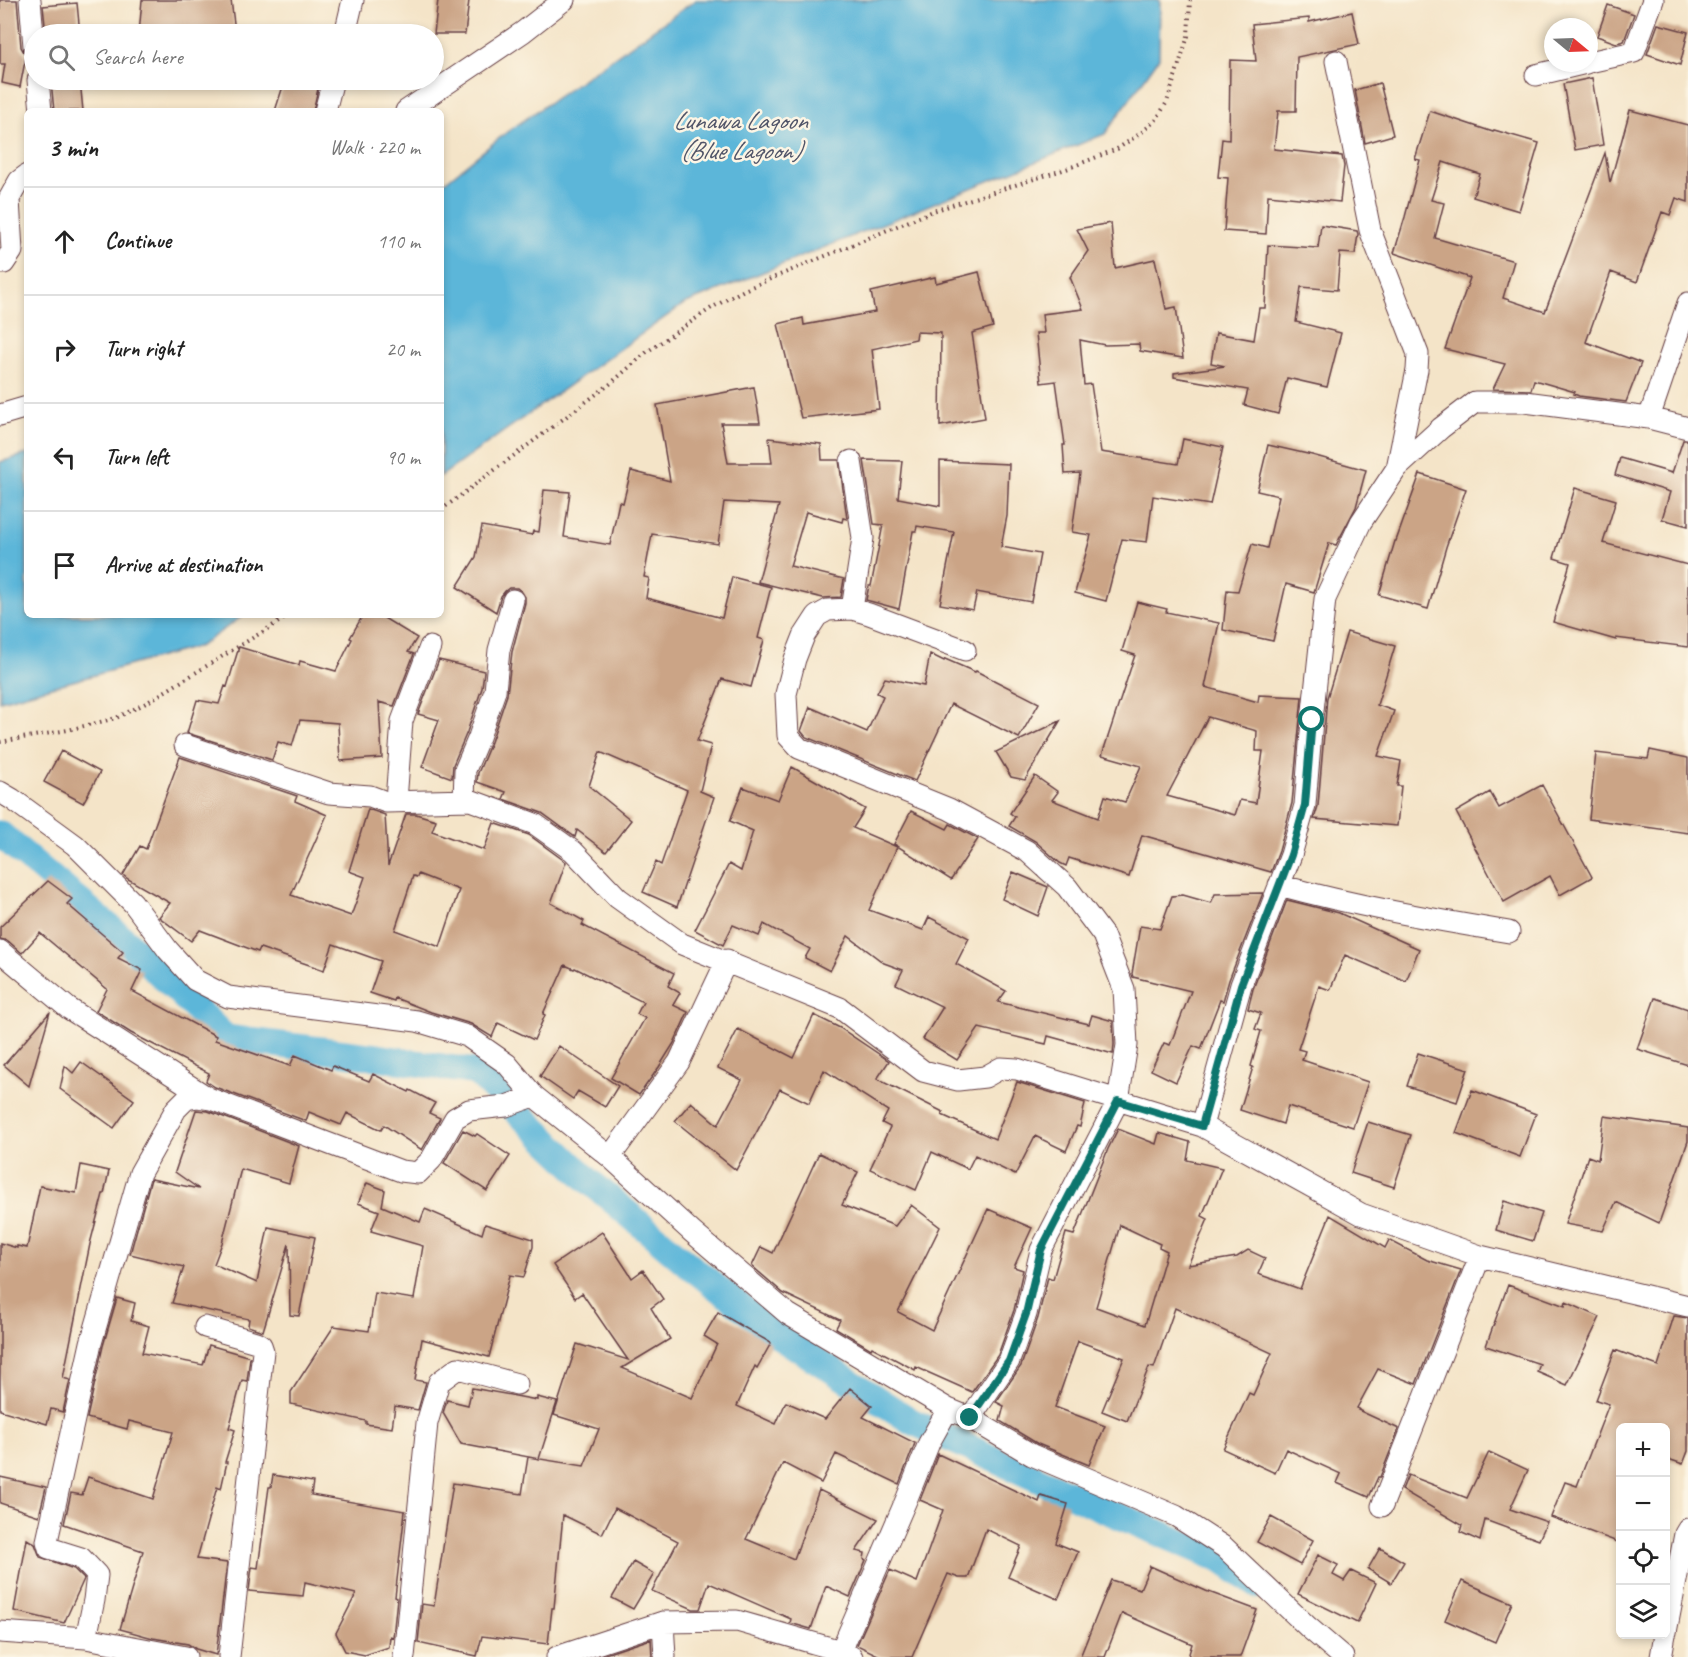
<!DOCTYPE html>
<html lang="en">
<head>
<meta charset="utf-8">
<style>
	body { margin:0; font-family:Caveat,sans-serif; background:#f6f6f6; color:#222 }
	.controls { position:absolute; right:18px; bottom:18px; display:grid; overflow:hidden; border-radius:9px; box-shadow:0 3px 9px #0003 }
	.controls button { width:54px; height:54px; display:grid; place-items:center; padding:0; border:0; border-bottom:2px solid #e0e0e0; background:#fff; color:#222; font:30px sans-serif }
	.compass { position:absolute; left:1544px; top:18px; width:54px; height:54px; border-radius:50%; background:#fff; box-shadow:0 3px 9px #0003; rotate:109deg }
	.stop { position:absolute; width:18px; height:18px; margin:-14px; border:4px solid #0f766e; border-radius:50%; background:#fff }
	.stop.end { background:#0f766e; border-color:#fff; box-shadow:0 2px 6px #0008 }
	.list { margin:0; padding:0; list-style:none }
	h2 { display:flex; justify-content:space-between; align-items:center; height:78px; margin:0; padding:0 24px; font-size:26px }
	h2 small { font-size:20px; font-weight:400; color:#767676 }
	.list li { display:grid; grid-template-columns:39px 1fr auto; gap:18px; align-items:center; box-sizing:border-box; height:108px; padding:0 24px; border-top:2px solid #e0e0e0 }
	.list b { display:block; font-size:22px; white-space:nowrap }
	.list em { font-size:20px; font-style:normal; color:#767676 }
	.icon { flex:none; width:33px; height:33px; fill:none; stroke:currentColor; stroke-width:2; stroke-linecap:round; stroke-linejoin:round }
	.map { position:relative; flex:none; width:1688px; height:1657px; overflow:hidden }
	.search { position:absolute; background:#fff; box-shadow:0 3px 9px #0003; left:24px; top:24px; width:420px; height:66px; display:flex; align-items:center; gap:15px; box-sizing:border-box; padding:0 21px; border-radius:33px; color:#767676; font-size:22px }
	.panel { position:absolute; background:#fff; box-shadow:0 3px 9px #0003; left:24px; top:108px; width:420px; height:510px; border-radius:9px }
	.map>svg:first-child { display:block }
	.water { fill:#5cb6d9; stroke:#536a82; stroke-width:1.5 }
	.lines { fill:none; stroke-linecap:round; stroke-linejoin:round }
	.canal { stroke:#5cb6d9; stroke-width:27 }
	.building { fill:#cba486; fill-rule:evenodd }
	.minor-casing { stroke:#643d43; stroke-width:23 }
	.path { stroke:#643d43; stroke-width:4; stroke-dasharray:1.5 4.5; stroke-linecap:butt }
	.minor { stroke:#fff; stroke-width:21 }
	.route { stroke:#0f766e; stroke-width:8 }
	.labels { text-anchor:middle; stroke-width:5; stroke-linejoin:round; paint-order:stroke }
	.water-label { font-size:26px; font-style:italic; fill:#505468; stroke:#fcf5e5 }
</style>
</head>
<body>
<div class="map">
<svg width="1688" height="1657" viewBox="0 0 1688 1657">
	<rect width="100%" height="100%" fill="#fcf5e5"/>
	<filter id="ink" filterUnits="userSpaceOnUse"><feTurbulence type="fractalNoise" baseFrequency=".0167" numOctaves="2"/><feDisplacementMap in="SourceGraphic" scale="12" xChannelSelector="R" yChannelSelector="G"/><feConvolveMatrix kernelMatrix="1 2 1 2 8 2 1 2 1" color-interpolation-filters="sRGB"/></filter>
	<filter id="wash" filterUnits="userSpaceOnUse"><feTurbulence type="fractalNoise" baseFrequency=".008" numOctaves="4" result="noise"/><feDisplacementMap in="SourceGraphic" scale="24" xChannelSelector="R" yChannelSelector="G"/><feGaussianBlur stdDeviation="1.35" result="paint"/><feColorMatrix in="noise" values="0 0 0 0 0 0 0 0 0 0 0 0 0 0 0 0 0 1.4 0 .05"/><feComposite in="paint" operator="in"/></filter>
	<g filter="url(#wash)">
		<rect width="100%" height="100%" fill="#f4e4c8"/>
		<path class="water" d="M696,0H1160L1159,58L1105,134L684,304L441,476V185L507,132Z
			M27,454V615H244L200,646L0,701V462Z"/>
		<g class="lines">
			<path class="canal" d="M0,834L127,942L226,1038L377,1057L476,1072L587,1179L691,1267L776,1334L911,1421L1101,1508L1220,1559L1257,1585"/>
		</g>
		<g id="blocks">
			<path class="building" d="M0,0H17L21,47L26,56L20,87L2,83L5,64H0Z
				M142,0H231L235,31L208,34H139Z
				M438,0H469L465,34H434Z
				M77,3L80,34H46L43,6Z
				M1608,5L1634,14L1624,41L1616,43L1597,36Z
				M1352,12L1359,44L1297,57L1296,111H1278L1274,149L1342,156L1344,166L1340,202L1268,195L1266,234L1224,231L1228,178L1218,177L1222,139L1229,140L1230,60L1256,61L1252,24L1309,18V22Z
				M1658,24L1688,32L1680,65L1647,54Z
				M1592,78L1603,145L1575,150L1563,84Z
				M51,80H80L83,111H54Z
				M285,80H320L313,111H275Z
				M1380,83L1393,135L1365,143L1355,90Z
				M1630,110L1688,125V202L1676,198L1670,215L1662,212L1637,282L1611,272L1586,342L1641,363L1626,402L1579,396L1574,394L1575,392L1534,380L1531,390L1493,389L1505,364L1445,349L1470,278L1394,253L1405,217L1420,160L1415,159L1430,111L1493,132L1494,130L1539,143L1519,211L1473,197L1480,174L1443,162L1431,200L1444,203L1435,238L1514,261L1503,298L1545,312L1605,153L1610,183Z
				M1111,223L1115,268L1155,259L1166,309L1176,307L1183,358L1140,351L1139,344L1105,345L1080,340L1084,385L1091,384L1101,452L1178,464L1183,439L1223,447L1210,505L1153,496L1147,542L1122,539L1106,601L1075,593L1091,535L1072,532L1080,473L1065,474L1063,445H1065L1056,381L1041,383L1036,333H1044L1042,314L1083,309L1070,277L1088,251L1077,229Z
				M1321,225L1357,231L1358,234L1355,254L1340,253L1337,290L1301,287L1296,322L1341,333L1327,387L1287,378L1278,414L1244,405L1248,390L1174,377V373L1225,366L1211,363L1216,333L1254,340L1259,308H1265L1268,245L1318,248Z
				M979,272L993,327L972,333L985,418L940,426L941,333L917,332L916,339L872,349L879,409L801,418L778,324L803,318L804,325L875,312L871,292L935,277L936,283Z
				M754,387L760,423H721L728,463H772L769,438L821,444L822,460H839L847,519L843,518L842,522L806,512L790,566L844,579L841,597L823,598L758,582L779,505L724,502L718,544L652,534L644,577L649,578L646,598L722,618L732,577L771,587L758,638L764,640L751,687L722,679L697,741L711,745L700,791L714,797L677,907L643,892L656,862L661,865L687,790L600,752L589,786L631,820L606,852L577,830L575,837L542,813L503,799L506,792L477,782L478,773L491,742L507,695L512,652L525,603V597L522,592L517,588H509L505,591L501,596L496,612L457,587L476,557L482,526L532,535L533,531L539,532L544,490L570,492L564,537L610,545L619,502L623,503L631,471L670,481L657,405Z
				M1683,440H1688V526L1662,519L1670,492L1615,475L1620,458L1672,473Z
				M1268,445L1312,455L1366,470L1356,507L1336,545L1329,543L1314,592L1286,584L1273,641L1223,630L1227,590L1238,591L1252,544L1267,548L1279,496L1257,491Z
				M864,460L902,461L898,498L940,506V461L1009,464L1007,516L1001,547L1040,554L1031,602L977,592L973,610L940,604L954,532L917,526L916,531H913L899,609L866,600L869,586H871L883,525L874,524Z
				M1420,474L1466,489L1446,547L1428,609L1379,595L1395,541H1396Z
				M1575,488L1616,500L1603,543L1688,565V647L1616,638V640L1553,622L1570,563L1554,558Z
				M1137,602L1167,609L1166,612L1219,623L1205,687L1258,702L1259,695L1302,697L1292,803L1279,851L1271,872L1142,835L1129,877L1069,858L1066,866L1060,863L1035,841L1009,826L1015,817L1010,813L1035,776L1058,792L1052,800L1098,818L1105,796L1125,802L1141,766L1102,755L1135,655L1122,651ZM1208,717L1257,731L1256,751H1263L1256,803L1240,800L1235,815L1167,796Z
				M363,615H379L417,638L408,652L414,654L394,706L379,702L382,758L340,761L338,723L300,720L292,746L278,742L272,760L187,733L197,700L219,704L225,686L227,687L239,647L299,665L300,661L336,671L352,639L350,638Z
				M1347,632L1395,646L1377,705L1394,711L1378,756L1401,761L1397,786H1401L1397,826L1314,819L1318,806L1327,698Z
				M930,654L944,661L945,659L975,672L976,671L1039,703L1019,738L951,704L915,781L806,737L801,731L810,707L867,732L883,696L877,693L885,678L924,686Z
				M439,660L484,671L482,688L467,732L453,765L452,778L422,767L439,720L418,714Z
				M1060,721L1025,780L1011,777L996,752Z
				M1650,750L1688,758V833L1589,819L1596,753L1648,759Z
				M61,751L100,772L83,803L44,782Z
				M180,757L297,796L295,801L327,815L291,895L351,916L365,877L349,871L368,809L385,815L388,866L406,814H416L436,820L432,831L484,850L494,823L529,835L566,862L551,903L584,921L582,925L674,973L668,986L680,993L673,1005L688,1012L674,1043L659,1067L639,1095L611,1078L645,1018L637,1014L643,1002L575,968L574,969L565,965L543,1014L545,1015L534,1040L498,1023L492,1037L471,1024L431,1012L395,998L394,1001L370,993L381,961L333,944L324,970L260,948L258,952L200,930L191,941L159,917L170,903L128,879L123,875L140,846L146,849ZM418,874L459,890L440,947L395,930L413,876L417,877Z
				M792,767L865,809L853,828L897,847L869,910L923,930L929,917L969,938L956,964L1006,991L998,1002L1089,1024L1092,1015L1113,1021L1114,1044L1113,1054L1048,1036L1046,1044L979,1028L957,1060L923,1039L943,1007L896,984L903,970L884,963L848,936L830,971L805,958L810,949L764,924L759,936L733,925L723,945L695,930L729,864L741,871L753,831L730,821L743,787L778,800Z
				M1542,785L1592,877L1560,895L1550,876L1504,902L1456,812L1490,792L1499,808Z
				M911,811L947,829L950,824L978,839L951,880L894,844Z
				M1013,872L1048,887L1038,916L1002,899Z
				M48,881L72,899L67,904L123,952L118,958L142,970L132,991L216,1036L215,1040L290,1066L295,1055L331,1070L333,1066L369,1081L373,1074L409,1092L410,1090L435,1103L429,1113L440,1118L422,1150L384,1125L381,1130L347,1113L341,1125L309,1112L306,1121L215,1087L206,1081L209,1073L131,1033L96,1011L107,989L40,933L22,953L8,941L0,939V927Z
				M1263,893L1229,980L1223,1001L1220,1000L1201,1049L1193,1046L1176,1082L1151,1070L1164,1043L1170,1045L1191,991L1133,977L1132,974L1140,926L1160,929L1172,896L1183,895L1211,903L1215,894Z
				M1287,900L1339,913L1419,949L1406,981L1345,955L1330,990L1319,986L1298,1049L1305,1051L1302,1060L1368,1082L1353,1127L1288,1106L1283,1124L1240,1110L1253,1067L1251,1066L1261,1031L1255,1029L1261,1013L1248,1009L1253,989Z
				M1655,998L1688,1009V1065L1637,1049Z
				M50,1012L29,1086L4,1065Z
				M814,1015L840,1028L889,1061L877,1079L943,1112L942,1115L995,1139L1017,1082L1085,1103L1080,1127L1077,1126L1066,1151L1035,1136L1015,1175L975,1155L968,1169L932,1152L916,1190L870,1169L890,1127L882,1123L888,1111L824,1070L809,1103L780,1089L736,1170L675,1121L691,1102L718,1125L742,1080L718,1068L738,1029L794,1058Z
				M559,1046L618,1086L605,1107L578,1091L573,1099L540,1076Z
				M1418,1053L1468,1069L1457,1102L1407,1086Z
				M81,1062L134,1100L114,1128L60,1089L65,1066L73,1073Z
				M1472,1090L1536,1114L1520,1157L1456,1133Z
				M196,1110L208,1111L299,1146L289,1183L241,1169L222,1243L214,1264L257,1283L268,1227L315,1237L299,1316L290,1315L289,1244L263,1331L248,1326L249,1319L172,1303L184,1267L130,1254L151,1179L199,1189L175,1172Z
				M1604,1116L1688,1128V1141L1659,1223L1616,1202L1603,1231L1565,1224L1588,1156L1598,1160Z
				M1368,1122L1411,1135L1394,1187L1351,1173Z
				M1118,1129L1156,1144L1159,1133L1190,1142L1187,1160L1222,1168L1202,1216L1208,1219L1188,1265L1237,1257L1248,1250L1265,1258L1258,1274L1300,1289L1330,1215L1385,1248L1389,1240L1427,1260L1461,1270L1416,1384L1378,1369L1357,1408L1359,1409L1358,1410L1399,1429L1380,1477H1378L1369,1497L1337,1483L1341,1474L1286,1449L1275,1473L1223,1449L1249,1393L1253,1395L1272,1353L1175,1308L1154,1368L1149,1367L1127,1421L1102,1411L1124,1358L1078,1341L1055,1407L1105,1426L1089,1465L1038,1444L1000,1421L1004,1406L996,1402L1021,1366L1038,1318L1048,1277L1053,1279L1066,1233L1074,1235L1108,1149ZM1120,1225L1160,1244L1159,1247L1167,1251L1145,1325L1096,1307Z
				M463,1130L475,1136L477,1134L510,1156L487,1191L444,1163Z
				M819,1153L858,1172L842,1205L895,1226L911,1205L940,1227L898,1312L932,1330L988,1209L1032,1228L1014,1267L1023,1270L1014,1310L998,1355L972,1392L916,1367L915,1370L872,1347L871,1349L836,1328L840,1320L783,1293L752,1266L761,1247L773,1253Z
				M81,1165L109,1171L104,1194H103L90,1244L63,1378L70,1380L63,1412L51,1409L47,1424L0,1410V1243L17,1248V1246L27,1248L40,1186L76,1193Z
				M367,1183L385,1190L382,1206L420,1222L425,1209L482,1234L485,1224L533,1239V1247L524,1277L510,1275L489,1357L422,1339L415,1380L426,1382L418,1410L395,1406L392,1428L366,1424V1421L291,1404V1392L334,1326L369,1331L375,1293L414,1299L423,1246L371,1231L379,1211L358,1203Z
				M1504,1201L1542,1213L1533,1241L1496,1230Z
				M602,1232L632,1278L643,1270L663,1299L651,1308L670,1339L622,1368L692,1398L717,1344L704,1336L718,1312L771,1343L757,1368L755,1366L737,1406L776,1424L786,1402L825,1419L850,1388L872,1406L863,1417L915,1443L899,1484L836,1454L821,1483L783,1463L746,1539L794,1559L819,1490L878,1519L856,1551L865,1553L864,1559L866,1560L850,1597L826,1586L811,1629L790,1623L791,1619L709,1583L700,1609H693L652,1591L678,1541L615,1508L602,1534L563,1515L554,1608H552L548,1644L482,1636L477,1656L418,1643L422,1604L434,1606L453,1483L522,1494L528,1457L584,1466L599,1429L554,1415L577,1344L628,1360L582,1293L575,1298L553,1265Z
				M1508,1285L1565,1306L1566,1302L1600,1317L1567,1385L1537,1372L1540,1364L1486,1346Z
				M117,1298L135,1303L131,1321L149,1326L142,1353L203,1365L209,1345L250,1357L247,1381L242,1380L229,1428L235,1430L225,1462H227L221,1489L217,1487L197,1559L227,1563L216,1655L196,1649L188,1644L153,1638L120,1629L143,1551L64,1524L71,1493L82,1495L88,1477L153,1499L173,1432L129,1421L127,1429L87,1418L103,1346Z
				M1674,1316L1688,1318V1451L1683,1464L1665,1458V1428H1620V1543L1551,1517L1565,1482L1577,1486L1609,1404L1596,1400L1615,1350L1658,1366Z
				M472,1388L537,1400V1397L557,1402L539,1459L461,1444L443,1413L447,1400L468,1405Z
				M1489,1452L1528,1470L1510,1509L1547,1522L1539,1540L1485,1520L1480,1541L1460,1532L1462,1525L1402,1490L1408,1475L1467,1498Z
				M938,1454L1039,1502L1041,1496L1068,1504L1056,1543L1078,1552L1058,1599L1008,1577L1021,1546L986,1529L968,1578H959L948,1574L912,1657H882L857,1645L890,1570L917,1582L943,1510L920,1500Z
				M273,1475L313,1482L311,1495L405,1511L395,1597L397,1598L393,1637L390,1636L389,1647L365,1655L345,1651L336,1633L356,1594L305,1582L303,1596L249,1591L252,1567L258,1568L269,1487H271Z
				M0,1477L46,1487L39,1516L0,1503Z
				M1271,1517L1313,1540L1300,1565L1257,1542Z
				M27,1539L35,1544L40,1557L74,1569L84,1579L64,1623L14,1611Z
				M1380,1548L1404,1562L1391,1583L1368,1569Z
				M1318,1555L1338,1565L1333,1575L1344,1581L1351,1571L1376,1583L1357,1623L1298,1594Z
				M633,1562L654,1574L633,1609L612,1598Z
				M1150,1566L1206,1591L1257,1610L1240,1657H1188L1192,1644L1122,1613L1105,1657H1080L1111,1580L1140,1589Z
				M1462,1581L1512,1603L1495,1642L1445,1620Z
				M651,1639L652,1657H599V1656Z"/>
		</g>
	</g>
	<g filter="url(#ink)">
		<use href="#blocks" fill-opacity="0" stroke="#643d43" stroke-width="1.5"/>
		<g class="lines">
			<g class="minor-casing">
				<path id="minor" d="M30,0L34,46
					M345,34L353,0
					M1336,61L1370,230L1418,354L1417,370L1397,468
					M1589,62L1634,52L1653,0
					M1536,75L1586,63
					M38,80L41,111
					M325,111L333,80
					M406,111L523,32L564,0
					M0,263H4L12,251L9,199L19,181L27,175
					M0,415L27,407
					M1649,418L1688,428
					M851,461L863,538L852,609
					M965,650L869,614L852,609L828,610L817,616L804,636L795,659L786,694L788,736L799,748L949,809L1027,851L1067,887L1103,935L1124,989L1127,1045L1118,1101L1041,1250L1026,1314L1009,1361L970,1418
					M185,745L329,793L370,796L386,802L470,800L535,824L573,851L618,898L682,944L840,1008L923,1071L958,1080L985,1077L1001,1068L1017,1069L1202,1126L1241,985L1291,855L1305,805L1312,720L1325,599L1361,522L1397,468L1441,428L1475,402H1525L1649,418L1688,303
					M0,792L12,799L75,845L133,903L168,950L195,980L228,997L417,1021L467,1036L507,1064L534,1096L610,1157L692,1232L788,1314L948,1409L970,1418L1032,1455L1176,1516L1224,1547L1308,1627L1343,1657
					M464,800L465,770L479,737L495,691L499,650L513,600
					M396,801L402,721L430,647
					M1279,885C1355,906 1431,919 1509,932
					M0,951L68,1008L210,1099
					M1202,1126L1361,1214L1480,1256L1688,1306
					M610,1157L679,1062L727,960
					M205,1327L256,1342L261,1345L263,1351L229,1657
					M1382,1506L1480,1256
					M663,1622L665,1657
					M0,1632L86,1638L186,1657
					M1666,1632L1685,1534L1688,1529
					M86,1638L94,1600L97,1575L81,1558L49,1548L47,1541L91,1343L140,1173L176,1109L186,1099L198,1097L211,1099L401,1171L418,1173L431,1160L455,1118L469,1110L506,1106L534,1096
					M841,1651L907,1498L929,1443L948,1409
					M404,1657L427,1423L439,1382L458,1368L517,1384
					M557,1657L663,1622L737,1621L841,1651L852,1657
					M1661,1657L1665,1634"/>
			</g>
			<path class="path" d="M441,510L610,384L648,351L713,307L744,290L933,211L1069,168L1117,149L1141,133L1156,120L1167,102L1188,36L1190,0
				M0,742L68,730L116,718L146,703L290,615"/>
			<use href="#minor" class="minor"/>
		</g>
	</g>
	<g class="lines" filter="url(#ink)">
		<path class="route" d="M970,1418L1009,1361L1026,1314L1041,1250L1118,1101L1202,1126L1241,985L1291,855L1305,805L1312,720"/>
	</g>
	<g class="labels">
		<g class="water-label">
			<text x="740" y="129">Lunawa Lagoon<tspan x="740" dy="30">(Blue Lagoon)</tspan></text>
		</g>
	</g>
</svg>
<div class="controls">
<button>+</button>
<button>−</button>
<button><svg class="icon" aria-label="locate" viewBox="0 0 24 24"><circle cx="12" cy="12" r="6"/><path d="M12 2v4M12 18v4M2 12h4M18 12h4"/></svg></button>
<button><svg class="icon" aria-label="layers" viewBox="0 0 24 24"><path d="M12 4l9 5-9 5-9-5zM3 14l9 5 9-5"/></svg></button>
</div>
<svg class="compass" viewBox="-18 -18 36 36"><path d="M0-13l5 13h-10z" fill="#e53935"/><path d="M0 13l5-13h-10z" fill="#767676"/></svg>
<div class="stop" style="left:1312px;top:720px"></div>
<div class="stop end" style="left:970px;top:1418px"></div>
<div class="search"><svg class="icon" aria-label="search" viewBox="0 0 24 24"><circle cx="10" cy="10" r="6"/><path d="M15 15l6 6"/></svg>Search here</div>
<section class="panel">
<h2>3 min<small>Walk · 220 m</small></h2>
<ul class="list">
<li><svg class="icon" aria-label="ahead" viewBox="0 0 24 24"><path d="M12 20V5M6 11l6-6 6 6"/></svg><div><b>Continue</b></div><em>110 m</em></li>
<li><svg class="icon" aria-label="right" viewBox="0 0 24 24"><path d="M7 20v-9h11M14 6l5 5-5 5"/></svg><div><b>Turn right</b></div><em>20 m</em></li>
<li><svg class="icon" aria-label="left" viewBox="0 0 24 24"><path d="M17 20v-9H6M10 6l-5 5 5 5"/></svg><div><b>Turn left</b></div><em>90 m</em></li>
<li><svg class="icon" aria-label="arrive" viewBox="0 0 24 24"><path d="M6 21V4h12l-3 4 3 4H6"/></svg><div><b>Arrive at destination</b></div></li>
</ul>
</section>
</div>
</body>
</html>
